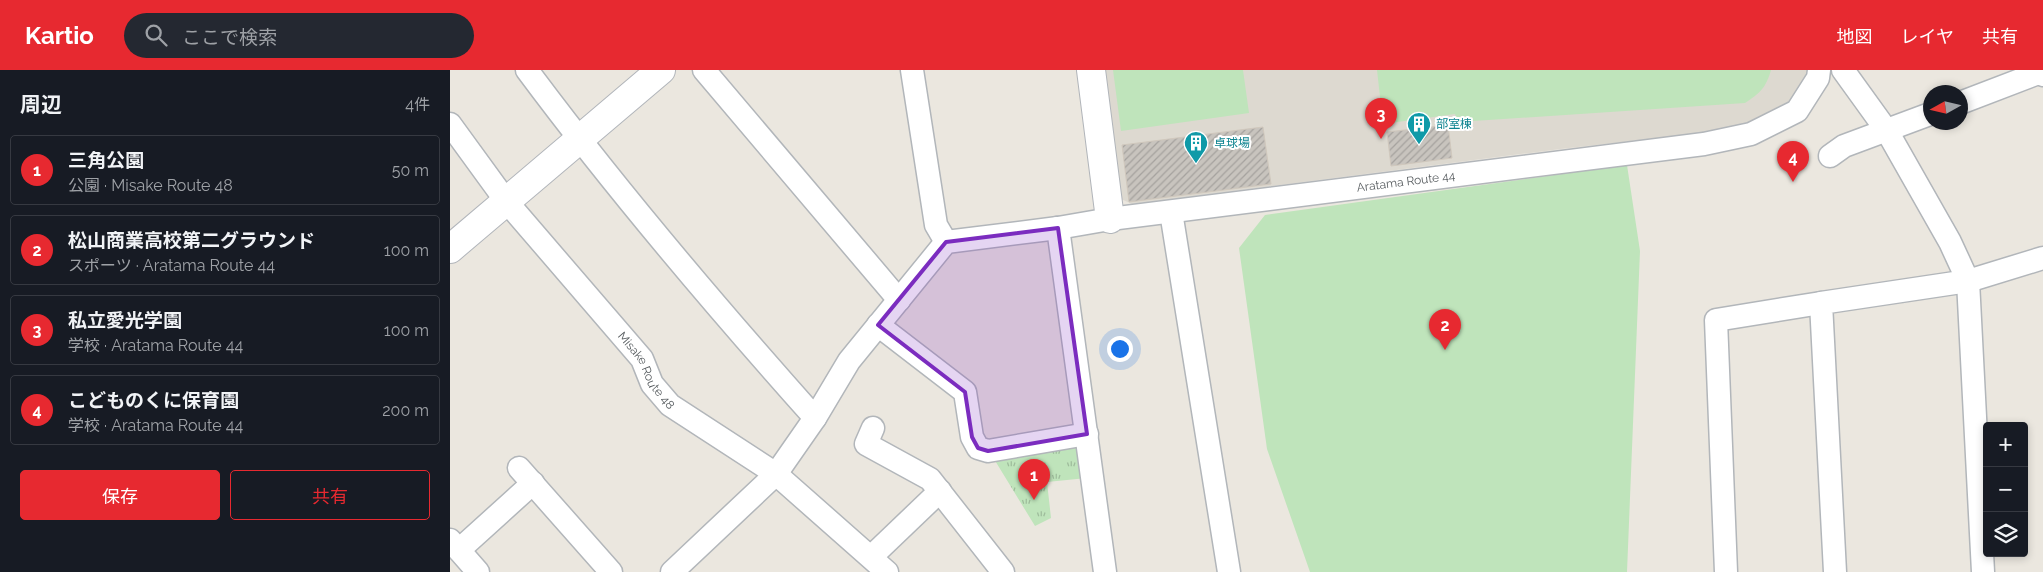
<!DOCTYPE html>
<html lang="ja">
<head>
<meta charset="utf-8">
<style>
	body { margin:0; font-family:Raleway,"Noto Sans JP",sans-serif; background:#242831; color:#f1f3f6 }
	.controls { position:absolute; right:15px; bottom:15px; display:grid; overflow:hidden; border-radius:5px; box-shadow:0 2px 8px #0003 }
	.controls button { width:45px; height:45px; display:grid; place-items:center; padding:0; border:0; border-bottom:1px solid #363941; background:#171b24; color:#f1f3f6; font:25px sans-serif }
	.compass { position:absolute; left:1473px; top:15px; width:45px; height:45px; border-radius:50%; background:#171b24; box-shadow:0 2px 8px #0003; rotate:262deg }
	.you { position:absolute; left:669px; top:278px; width:18px; height:18px; margin:-12px; border:4px solid #fff; border-radius:50%; background:#1a73e8; box-shadow:0 0 0 8px #1a73e833 }
	.badge { display:grid; place-items:center; width:32px; height:32px; border-radius:50%; background:#e72930; color:#fff; font-size:16px; font-weight:700 }
	.pin { position:absolute; translate:-50% -41px; filter:drop-shadow(0 1px 2px #0008) }
	.pin::after { content:''; position:absolute; top:26px; width:18px; height:15px; background:inherit; clip-path:polygon(0 0,100% 0,50% 100%) }
	.list { margin:0; padding:0; list-style:none }
	h2 { display:flex; justify-content:space-between; align-items:center; height:65px; margin:0; padding:0 20px; font-size:21px }
	h2 small { font-size:16px; font-weight:400; color:#9ea1a6 }
	.list li { display:grid; grid-template-columns:32px 1fr auto; gap:15px; align-items:center; box-sizing:border-box; height:70px; margin:0 10px 10px; padding:0 10px; border:1px solid #363941; border-radius:5px }
	.list b { display:block; font-size:19px; white-space:nowrap }
	.list p { margin:0; font-size:16px; white-space:nowrap; color:#9ea1a6 }
	.list em { font-size:16px; font-style:normal; color:#9ea1a6 }
	.actions { display:flex; gap:10px; padding:15px 20px }
	.actions a { flex:1; padding:11px 0; border:1px solid #e72930; border-radius:5px; text-align:center; font-size:18px; color:#e72930 }
	.actions .main { background:#e72930; color:#fff }
	.icon { flex:none; width:28px; height:28px; fill:none; stroke:currentColor; stroke-width:2; stroke-linecap:round; stroke-linejoin:round }
	.map { position:relative; flex:none; width:1593px; height:502px; overflow:hidden }
	header { display:flex; align-items:center; gap:30px; box-sizing:border-box; height:70px; padding:0 25px; background:#e72930; color:#fff }
	header strong { font-size:24px }
	nav { display:flex; gap:28px; margin-inline-start:auto; font-size:18px }
	.search { width:350px; height:45px; background:#242831; display:flex; align-items:center; gap:12px; box-sizing:border-box; padding:0 18px; border-radius:28px; color:#9ea1a6; font-size:19px }
	main { display:flex }
	aside { flex:1; background:#171b24 }
	.map>svg:first-child { display:block }
	.education { fill:#ddd9d0 }
	.grass { fill:url(#grass-tufts) }
	.pitch { fill:#bfe4bb }
	.building { fill:url(#building-hatch); stroke:#d0c8bd }
	.lines { fill:none; stroke-linecap:round; stroke-linejoin:round }
	.street-casing { stroke:#b2b6ba; stroke-width:25 }
	.secondary-casing { stroke:#b1b5ba; stroke-width:30 }
	.street { stroke:#fff; stroke-width:22 }
	.secondary { stroke:#fff; stroke-width:28 }
	.marked { fill:#7b2cbf; fill-opacity:0.2; stroke:#7b2cbf; stroke-width:4; stroke-linejoin:round }
	.labels { text-anchor:middle; stroke-width:4; stroke-linejoin:round; paint-order:stroke }
	.culture-label { font-size:12px; fill:#0d838f; stroke:#fff; text-anchor:start }
	.street-label { font-size:12px; fill:#585d60; stroke:#fff }
</style>
</head>
<body>
<header>
<strong>Kartio</strong>
<div class="search"><svg class="icon" aria-label="search" viewBox="0 0 24 24"><circle cx="10" cy="10" r="6"/><path d="M15 15l6 6"/></svg>ここで検索</div>
<nav><a>地図</a><a>レイヤ</a><a>共有</a></nav>
</header>
<main>
<aside>
<h2>周辺<small>4件</small></h2>
<ul class="list">
<li><span class="badge">1</span><div><b>三角公園</b><p>公園 · Misake Route 48</p></div><em>50 m</em></li>
<li><span class="badge">2</span><div><b>松山商業高校第二グラウンド</b><p>スポーツ · Aratama Route 44</p></div><em>100 m</em></li>
<li><span class="badge">3</span><div><b>私立愛光学園</b><p>学校 · Aratama Route 44</p></div><em>100 m</em></li>
<li><span class="badge">4</span><div><b>こどものくに保育園</b><p>学校 · Aratama Route 44</p></div><em>200 m</em></li>
</ul>
<div class="actions"><a class="main">保存</a><a>共有</a></div>
</aside>
<div class="map">
<svg width="1593" height="502" viewBox="0 0 1593 502">
	<defs>
		<pattern id="grass-tufts" width="24" height="20" patternUnits="userSpaceOnUse" patternTransform="scale(1.25)"><rect width="24" height="20" fill="#bfe4bb"/><path d="M3 7l-1-3M5 7V3M7 7l1-3M15 17l-1-3M17 17v-4M19 17l1-3" fill="none" stroke="#9ebc9b"/></pattern>
		<pattern id="building-hatch" width="6" height="6" patternUnits="userSpaceOnUse" patternTransform="scale(1.25)"><rect width="6" height="6" fill="#c8c4be"/><path d="M-1 1l2-2M0 6l6-6M5 7l2-2" fill="none" stroke="#a5a29e"/></pattern>
	</defs>
	<rect width="100%" height="100%" fill="#ebe7df"/>
	<path class="education" d="M654,0H1357L1355,7L1338,36L1287,59L1110,79L682,134L671,129Z"/>
	<path class="grass" d="M634,373L637,408L597,412L601,448L585,456L544,389Z"/>
	<path class="pitch" d="M663,0H793L799,43L671,61Z
		M927,0H1321C1316,18 1310,23 1295,33L1008,52L1005,44L933,54Z
		M1177,95L1190,181L1177,502H860L817,379L789,178L815,145Z"/>
	<path class="building" d="M998,55L1002,88L941,96L937,62Z
		M813,57L821,114L679,132L672,75Z"/>
	<g class="lines">
		<g class="street-casing">
			<g id="street">
				<path d="M77,0C167,121 265,236 365,348"/>
				<path d="M254,0L449,230"/>
				<path d="M462,0L486,155L496,172"/>
				<path d="M1393,0L1437,61L1500,172L1518,211L1533,502"/>
				<path d="M1510,33L1591,2L1593,5"/>
				<path id="s1" d="M0,54L56,131L192,289L202,314L220,335L326,404L437,502"/>
				<path d="M1380,86L1394,76L1480,44"/>
				<path d="M721,142L779,502"/>
				<path d="M608,158L655,502"/>
				<path d="M428,255L515,322L522,367L528,378L538,381L637,364"/>
				<path d="M423,358L416,374L480,409L553,502"/>
				<path d="M69,398L161,502"/>
				<path d="M0,470L28,502"/>
				<path d="M9,480L83,413"/>
				<path d="M421,487L490,421"/>
				<path id="s2" d="M222,502L326,404L365,348L399,291L496,172L608,158L660,149L1254,74L1301,64L1347,41L1368,8L1369,0"/>
				<path d="M1276,502L1266,250L1371,233"/>
				<path d="M1385,502L1371,233L1518,211L1593,188"/>
			</g>
		</g>
		<g class="secondary-casing">
			<path id="secondary" d="M641,0L660,149
				M0,179L211,0"/>
		</g>
		<use href="#street" class="street"/>
		<use href="#secondary" class="secondary"/>
	</g>
	<path class="marked" d="M608,158L637,364L538,381L528,378L522,367L515,322L428,255L496,172Z"/>
	<defs>
		<g id="building-pin" transform="scale(1.25)"><path d="M0 17L-7.5 6A9.5 9.5 0 1 1 7.5 6Z" fill="#0f9aa8" stroke="#fff"/><path d="M-4-6H4V6H1V3H-1V6H-4ZM-2.5-4.3h1.7v1.8h-1.7ZM.8-4.3h1.7v1.8H.8ZM-2.5-1h1.7V.8h-1.7ZM.8-1h1.7V.8H.8Z" fill="#fff"/></g>
	</defs>
	<g fill-rule="evenodd">
		<use href="#building-pin" x="969" y="54"/>
		<use href="#building-pin" x="746" y="73"/>
	</g>
	<g class="labels">
		<g class="culture-label">
			<text x="986" y="58">部室棟</text>
			<text x="764" y="77">卓球場</text>
		</g>
		<g class="street-label">
			<text dy="4" stroke="none"><textPath href="#s2" startOffset="895">Aratama Route 44</textPath></text>
			<text dy="4" stroke="none"><textPath href="#s1" startOffset="316">Misake Route 48</textPath></text>
		</g>
	</g>
</svg>
<div class="controls">
<button>+</button>
<button>−</button>
<button><svg class="icon" aria-label="layers" viewBox="0 0 24 24"><path d="M12 4l9 5-9 5-9-5zM3 14l9 5 9-5"/></svg></button>
</div>
<svg class="compass" viewBox="-18 -18 36 36"><path d="M0-13l5 13h-10z" fill="#e53935"/><path d="M0 13l5-13h-10z" fill="#9ea1a6"/></svg>
<div class="you"></div>
<div class="pin badge" style="left:584px;top:430px">1</div>
<div class="pin badge" style="left:995px;top:280px">2</div>
<div class="pin badge" style="left:931px;top:69px">3</div>
<div class="pin badge" style="left:1343px;top:112px">4</div>
</div>
</main>
</body>
</html>
